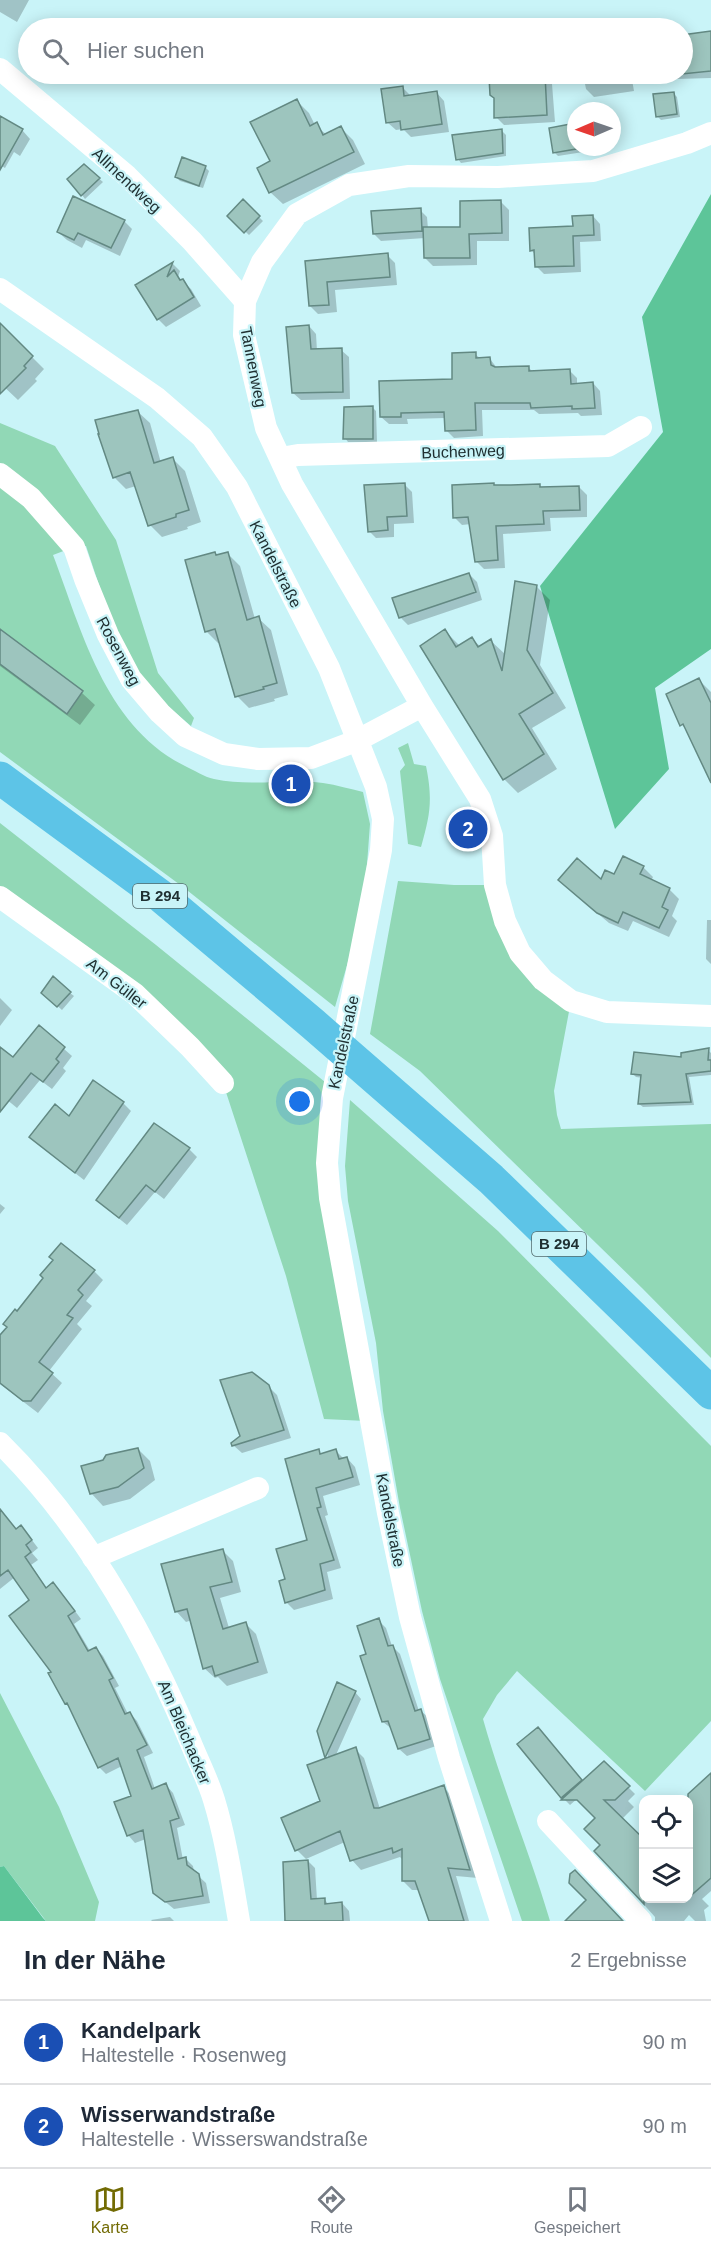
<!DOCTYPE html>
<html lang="de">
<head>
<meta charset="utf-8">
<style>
	body { margin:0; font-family:Helvetica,sans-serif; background:#f2f2f3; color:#1f2937 }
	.controls { position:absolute; right:18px; bottom:18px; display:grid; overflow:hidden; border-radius:12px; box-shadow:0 3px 15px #0003 }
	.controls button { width:54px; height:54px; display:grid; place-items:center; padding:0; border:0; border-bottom:2px solid #e0e1e3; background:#fff; color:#1f2937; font:30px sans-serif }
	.compass { position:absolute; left:567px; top:102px; width:54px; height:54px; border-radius:50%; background:#fff; box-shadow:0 3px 15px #0003; rotate:268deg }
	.you { position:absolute; left:300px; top:1102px; width:21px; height:21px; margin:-15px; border:4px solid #fff; border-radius:50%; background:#1a73e8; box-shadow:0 0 0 9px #1a73e833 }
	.badge { display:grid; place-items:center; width:39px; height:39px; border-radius:50%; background:#726b04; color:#fff; font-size:20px; font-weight:700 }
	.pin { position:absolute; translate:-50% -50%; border:3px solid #fff; box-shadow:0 2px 6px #0006 }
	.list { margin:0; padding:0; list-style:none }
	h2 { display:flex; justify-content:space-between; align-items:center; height:78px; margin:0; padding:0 24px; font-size:26px }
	h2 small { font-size:20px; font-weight:400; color:#747a83 }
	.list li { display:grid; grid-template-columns:39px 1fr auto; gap:18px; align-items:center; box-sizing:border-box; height:84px; padding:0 24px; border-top:2px solid #e0e1e3 }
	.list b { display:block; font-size:22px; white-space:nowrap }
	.list p { margin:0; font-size:20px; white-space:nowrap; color:#747a83 }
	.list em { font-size:20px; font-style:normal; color:#747a83 }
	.icon { flex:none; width:33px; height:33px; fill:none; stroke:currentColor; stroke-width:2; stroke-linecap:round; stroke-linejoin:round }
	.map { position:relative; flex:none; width:711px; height:1921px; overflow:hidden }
	.search { position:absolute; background:#fff; box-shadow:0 3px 15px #0003; left:18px; right:18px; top:18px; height:66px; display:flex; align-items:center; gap:15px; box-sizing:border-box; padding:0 21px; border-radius:33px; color:#747a83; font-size:22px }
	.sheet { height:246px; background:#fff }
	nav { display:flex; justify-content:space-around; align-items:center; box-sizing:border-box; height:84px; border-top:2px solid #e0e1e3; background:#fff; font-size:16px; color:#747a83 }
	nav a { display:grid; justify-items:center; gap:3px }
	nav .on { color:#726b04 }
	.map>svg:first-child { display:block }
	.green { fill:#91d8b6 }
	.forest { fill:#5dc599 }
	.shadow { fill:#0003 }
	.building { fill:#9dc5be; stroke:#638983; stroke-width:1.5 }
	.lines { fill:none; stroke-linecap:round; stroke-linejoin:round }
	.street { stroke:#fff; stroke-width:22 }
	.highway { stroke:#5dc4e7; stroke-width:33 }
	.labels { text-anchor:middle; stroke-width:4.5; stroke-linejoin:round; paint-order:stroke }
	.shield { fill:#c9f4f8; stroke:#536b6d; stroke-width:1.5 }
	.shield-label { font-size:15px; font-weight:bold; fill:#203032 }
	.street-label { font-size:16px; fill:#203032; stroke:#c9f4f8 }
</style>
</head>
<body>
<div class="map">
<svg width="711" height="1921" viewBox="0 0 711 1921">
	<rect width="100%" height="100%" fill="#c9f4f8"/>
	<path class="green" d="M0,423L55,446L116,540L158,673L194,718L191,726C177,714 162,702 150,688C119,653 101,590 86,546L74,547L53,555C82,631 105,726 185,766C194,770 204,777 214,779C251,787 288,778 323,783C337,785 350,789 363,792L370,824L366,878L356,934L335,1007L183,887L0,752Z
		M408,743L414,764L426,766C433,800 430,815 421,847L408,844L400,771L405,765L398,748Z
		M0,823L156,945L325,1082L366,1421L324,1419L286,1276L223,1083L190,1047L0,897Z
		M398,881L454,885H495L505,921L571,1001L554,1091L557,1115L561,1129L711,1124V1358L642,1288L420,1071L370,1034Z
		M350,1100L498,1231L711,1446V1721L645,1791L517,1671L497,1695L483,1719C502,1787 530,1853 550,1921H522L440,1679L422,1611L400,1508L383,1411L376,1343L348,1201L345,1166Z
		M0,1693L59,1807L99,1902L95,1921H46L4,1866L0,1867Z"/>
	<path class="forest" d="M711,194V649L655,688L669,769L615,829L540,586L663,432L642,317Z
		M4,1866L43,1918L46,1921H0V1867Z"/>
	<path class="shadow" d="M0,0H29L17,22L0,12Z
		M711,33V78L677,79L671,74H682Z
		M583,74H631L634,91L594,97L586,89Z
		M544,75L552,84L555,122L504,125L496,117L495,98Z
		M402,87L411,96L436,92L444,101L449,132L411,137L403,129L396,130L387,122Z
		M673,93L677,97L680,117L661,120L657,116Z
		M297,101L309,113L315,125L327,135L341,128L353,140L365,164L283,204L270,192L272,162Z
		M0,118L22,130L30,139L20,156L14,152L5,168L0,165Z
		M576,125V147H602V149L558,156L554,152Z
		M502,131L506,135V156L461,163L458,159Z
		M84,166L103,182L85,199L82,195Z
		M205,167L209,171L203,188L180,181L176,177Z
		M243,201L263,221L249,235L229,216Z
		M501,202L509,210V241H477V265L433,266L425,258V238L381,241L374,234L420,210L427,217L428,229L461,228Z
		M593,216L600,224L601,241L580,242L581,272L544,274L536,266V255L531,250Z
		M124,221L132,229L120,256L86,240L82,248L67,240L58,232Z
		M387,255L395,263L397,285L335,290L337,312L318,314L310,306L306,262Z
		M173,264L180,271L178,277L191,289L201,306L166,327L158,319L137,285Z
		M0,325L44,369L35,379L37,381L18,400L0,383Z
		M309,326L316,334L317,351L341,350L349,357L350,399L301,400L293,393Z
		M475,354L481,359H490L497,368L528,367L534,373L570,371L577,378V385L593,383L600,391L602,415L581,416L578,413L539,414L534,410H482L483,436L454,438L446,430V418L407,419L408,424H389L381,417L454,381Z
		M372,407L376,411L377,442H348L345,438Z
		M137,411L150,423L161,463L173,459L185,471L201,522L187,527L188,529L162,537L150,525L136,486L126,489L114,477Z
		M404,484L412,492L414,523L394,524V537L376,538L369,531Z
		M495,486H540L542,488L579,487L587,495V517L550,518L551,531L503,534L505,568L484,569L476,561L471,524L462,525L454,517Z
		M228,554L240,566L255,619L258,618L271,630L288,695L274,699L275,701L249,708L237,696L221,643H218L206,631L217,556Z
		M469,574L477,582L482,600L408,625L401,618L394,599Z
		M536,586L550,600L540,665L566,708L532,728L557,769L518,793L504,779L422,647L445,631L459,645L472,639L481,647L491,641L506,655Z
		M0,631L82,693L95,705L80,725L0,666Z
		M699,680L711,692V767L689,732L682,725Z
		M643,867L653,877L651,881L670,890L679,899L672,916L677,921L669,937L633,921L628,931L609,923L570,890Z
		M707,920H711V964L706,959Z
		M43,993H70L74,996L62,1010Z
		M0,998L12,1010L0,1026Z
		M39,1027L72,1056L63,1068L66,1071L52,1089L40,1080L17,1108L0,1094V1049L13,1059Z
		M708,1050L711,1053V1075L689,1077L694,1105L643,1107L639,1104L643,1078L636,1077L633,1074Z
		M123,1103L131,1111L84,1180L39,1145L69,1118Z
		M189,1149L197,1157L164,1199L155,1192L127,1225L106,1208Z
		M0,1204L5,1208L0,1214Z
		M94,1271L103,1280L86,1301L92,1306L77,1324L82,1329L49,1371L62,1383L38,1413L0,1384V1338L45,1278Z
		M268,1386L277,1395L291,1438L242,1453L233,1445L242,1436Z
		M138,1449L150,1461L155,1480L130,1499L103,1506L91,1493Z
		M318,1451L322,1455L336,1451L344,1459L347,1458L355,1467L360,1485L323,1496L328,1515L325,1516L341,1568L327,1572L333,1599L294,1610L286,1602V1580L309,1541Z
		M0,1525L16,1531L21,1527L28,1535L38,1548L32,1553L38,1560L31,1565L47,1589L60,1591L81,1619L74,1624L90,1651L96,1648L103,1656L119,1686L115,1688L128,1714L130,1713L137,1721L153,1753L144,1757L155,1789L166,1785L173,1793L185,1825L177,1828L183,1860L186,1859L193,1866L194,1872L206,1883L210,1903L174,1909L163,1900L146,1839L135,1843L128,1835L133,1797L122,1766L106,1774L99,1767L72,1710L66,1704L53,1672L31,1600L15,1577L0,1589Z
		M222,1550L233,1561L241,1592L220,1598L229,1628L246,1624L256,1634L268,1673L227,1686L218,1677L215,1678L204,1668L192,1620L186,1622L176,1611Z
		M378,1620L386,1628L392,1646L400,1654L419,1711H421L429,1718L436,1746L407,1756L399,1749L392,1729L383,1722L368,1655Z
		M355,1692L361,1699L335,1757L355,1749L364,1758L380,1809L443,1787L452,1796L478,1878L456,1876L469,1921H430L420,1890H412L403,1881L404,1861L400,1857L361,1870L352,1860L345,1842L306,1859L297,1850L322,1802L329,1759L318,1731Z
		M538,1729L583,1782L604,1763L635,1794L628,1801L634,1807L622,1819L644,1898H688V1800H685L710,1776L711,1777V1891L702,1899L709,1906L704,1910L706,1921H695L689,1915L684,1921H655V1917L596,1851L602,1845L597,1818L578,1798L570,1805L562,1797Z
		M308,1861L315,1868L317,1900H325L329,1905L342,1903L349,1911L350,1921H284Z
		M170,1917L174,1921H152L151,1920Z"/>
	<path class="building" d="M711,31V71L682,74V35Z
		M545,74L547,115L494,118V98L490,95L489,77Z
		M403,86L404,96L437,91L442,124L401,130L400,121L386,123L381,89Z
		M674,92L677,114L656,117L653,94Z
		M297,99L310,126L317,122L323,135L341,126L354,152L269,193L257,168L270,161L250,122Z
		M0,116L23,129L0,170Z
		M576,123V149L553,153L549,128Z
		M502,129L503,153L456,160L452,135Z
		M182,157L206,166L199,186L175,177Z
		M84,164L100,178L81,196L67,179Z
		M73,196L125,220L111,248L78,233L74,240L57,232Z
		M243,199L260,216L244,233L227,216Z
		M501,200L502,233L469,234L470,258H424L423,227H460V201Z
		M421,208L422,231L373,234L371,211Z
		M593,215L594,235L573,236L574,266L535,267L534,250L530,251L529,228L573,226L572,216Z
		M388,253L390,277L327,282L329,305L309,306L305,261Z
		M173,262L167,277L174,270L180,280L183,279L194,297L157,320L135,285Z
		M0,323L33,356L24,366L26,368L0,394Z
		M309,325L311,349L342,348L343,392L292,393L286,327Z
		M476,352V358L490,357L491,365L495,367L529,366V371L570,369L571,384L593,382L595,408L572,409V406L531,408L530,403H475L476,430L445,431L444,412L401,413V417H380L379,381L452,379V353Z
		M373,406V439H343L344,407Z
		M138,410L154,463L173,457L189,510L176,514V517L148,526L130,472L113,478L98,434H99L95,420Z
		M405,483L407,516L387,517L388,530L368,532L364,485Z
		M494,483V485H511L540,484V487L579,486L580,510L543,511L544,524L496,526L498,560L475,562L468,517L453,518L452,485Z
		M215,552L216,555L228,552L247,620L259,616L277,683L263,687L264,689L235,697L215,629L205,632L185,560Z
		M469,573L476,592L399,618L392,598Z
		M515,581L537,585L527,650L553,693L519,714L544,754L503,780L420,646L445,629L456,647L472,637L478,647L491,639L502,671Z
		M0,629L83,691L67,714L0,664Z
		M699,678L711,703V783L683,724L680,726L666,694Z
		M623,856L644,866L640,874L670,888L662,907L668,910L659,928L623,912L618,923L597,913L558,880L577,858L601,879L605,870L614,874Z
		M53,976L71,992L57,1007L41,993Z
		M39,1025L65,1047L56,1059L59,1062L43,1082L31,1073L0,1112V1047L13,1057Z
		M709,1048L708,1060H711V1071L686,1074L691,1102L638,1104L641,1075L631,1074L634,1052L681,1057V1053Z
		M93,1080L124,1102L75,1173L29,1137L55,1104L69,1116Z
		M154,1123L190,1148L155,1192L146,1185L119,1218L96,1200Z
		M61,1243L95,1270L78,1290L83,1295L67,1315L73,1318L39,1362L53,1373L31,1401H23L0,1383V1335L7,1327L3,1324L15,1309L17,1311L43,1278L40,1275L53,1260L49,1257Z
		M252,1372L269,1385L284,1430L232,1446L231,1443L240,1436L220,1380Z
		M138,1448L144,1468L118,1487L90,1494L81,1466L103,1460L106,1455Z
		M319,1449L320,1454L336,1449L339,1459L347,1457L353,1477L316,1488L321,1507L317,1508L334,1560L320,1564L325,1590L285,1603L279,1581L285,1579L276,1549L307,1540L285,1459Z
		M0,1509L16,1529L21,1525L32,1540L26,1545L31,1552L25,1557L46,1588L53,1582L75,1611L68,1616L88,1651L96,1647L113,1678L109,1680L125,1714L130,1712L147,1745L137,1750L152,1789L166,1783L179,1818L170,1821L178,1859L186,1857L187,1865L199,1874L203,1896L165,1902L153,1893L143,1830L127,1836L114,1802L131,1796L118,1758L98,1768L67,1703L65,1704L48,1673L51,1672L9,1616L29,1600L8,1570L0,1576Z
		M223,1549L232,1582L210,1587L223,1629L246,1622L258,1662L215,1676L212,1666L203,1669L187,1609L175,1612L161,1564Z
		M379,1618L388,1646L393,1645L415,1711L421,1709L430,1739L398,1749L388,1721L382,1722L360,1656L366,1654L357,1626Z
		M337,1682L356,1691L325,1758L317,1731Z
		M538,1727L582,1780L561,1798L517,1744Z
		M356,1747L374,1808H379L444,1785L470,1870L448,1868L464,1921H429L415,1881H402V1849L393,1853L392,1848L350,1861L340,1831L295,1851L281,1818L320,1801L307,1765Z
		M604,1761L630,1786L615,1800H604L644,1839V1904L594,1851L600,1845L584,1829L595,1818L577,1800H561Z
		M711,1773V1878L688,1898V1794Z
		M308,1860L311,1899L325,1898V1904L342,1902L343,1921H285L283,1862Z
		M575,1870L623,1921H565L586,1900L569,1883L570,1874Z"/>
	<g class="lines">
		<path class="street" d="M0,69L127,176L192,241L245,301
			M711,133L687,143L593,171L498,177L409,176L349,185L297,214L262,262L245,301L244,335L266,428L292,484L422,706L480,799L492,836L495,885L505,921L520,953L543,980L571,1001L607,1012L711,1016
			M0,289L157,398L202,437L237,487L329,668L376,787L383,819L381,850L332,1098L327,1163L330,1198L388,1513L410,1617L449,1758L501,1921
			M281,458L298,455L608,446L641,427
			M0,474L31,498L74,547L85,579L108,635L131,679L160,713L185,736L224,754L258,759L311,758L356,741L422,706
			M0,897L135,994L190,1047L223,1083
			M0,1443C84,1526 145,1633 190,1741C198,1761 208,1780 214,1800C226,1839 232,1881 239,1921
			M93,1558L258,1488
			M548,1821L641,1921"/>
		<path class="highway" d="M0,778L162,897L313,1024L491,1179L711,1393"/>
	</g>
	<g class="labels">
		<g class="shield">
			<rect x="133" y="884" width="54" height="24" rx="4.5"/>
			<rect x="532" y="1232" width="54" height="24" rx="4.5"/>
		</g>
		<g class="shield-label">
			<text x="160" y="901">B 294</text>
			<text x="559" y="1249">B 294</text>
		</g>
		<g class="street-label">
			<text transform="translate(127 180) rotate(43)" y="6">Allmendweg</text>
			<text transform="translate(254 367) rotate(79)" y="6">Tannenweg</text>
			<text transform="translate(463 451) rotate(-2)" y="6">Buchenweg</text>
			<text transform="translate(276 564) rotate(63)" y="6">Kandelstraße</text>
			<text transform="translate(119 651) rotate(62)" y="6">Rosenweg</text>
			<text transform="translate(117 983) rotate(38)" y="6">Am Güller</text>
			<text transform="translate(343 1042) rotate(-78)" y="6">Kandelstraße</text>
			<text transform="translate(391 1520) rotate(79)" y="6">Kandelstraße</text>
			<text transform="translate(185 1732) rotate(67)" y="6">Am Bleichacker</text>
		</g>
	</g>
</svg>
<div class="controls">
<button><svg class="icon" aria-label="locate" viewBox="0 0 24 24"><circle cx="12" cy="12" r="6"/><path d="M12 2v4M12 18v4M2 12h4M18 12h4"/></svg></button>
<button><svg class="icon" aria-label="layers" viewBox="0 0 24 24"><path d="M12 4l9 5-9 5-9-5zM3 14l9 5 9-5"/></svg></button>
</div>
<svg class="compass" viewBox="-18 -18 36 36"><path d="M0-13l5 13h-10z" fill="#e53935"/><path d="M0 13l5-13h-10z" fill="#747a83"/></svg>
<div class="you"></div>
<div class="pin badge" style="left:291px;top:784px;background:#1a4fb4">1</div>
<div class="pin badge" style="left:468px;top:829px;background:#1a4fb4">2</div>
<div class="search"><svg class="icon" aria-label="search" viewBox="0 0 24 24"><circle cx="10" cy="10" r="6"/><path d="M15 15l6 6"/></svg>Hier suchen</div>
</div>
<section class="sheet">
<h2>In der Nähe<small>2 Ergebnisse</small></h2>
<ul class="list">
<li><span class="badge" style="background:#1a4fb4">1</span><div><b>Kandelpark</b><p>Haltestelle · Rosenweg</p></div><em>90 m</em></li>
<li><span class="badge" style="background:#1a4fb4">2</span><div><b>Wisserwandstraße</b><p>Haltestelle · Wisserswandstraße</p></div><em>90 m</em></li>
</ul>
</section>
<nav>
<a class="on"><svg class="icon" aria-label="map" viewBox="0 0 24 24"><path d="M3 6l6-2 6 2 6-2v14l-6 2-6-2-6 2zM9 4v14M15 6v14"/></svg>Karte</a>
<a><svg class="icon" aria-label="directions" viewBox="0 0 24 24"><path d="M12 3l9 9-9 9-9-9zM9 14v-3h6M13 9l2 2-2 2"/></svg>Route</a>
<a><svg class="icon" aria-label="saved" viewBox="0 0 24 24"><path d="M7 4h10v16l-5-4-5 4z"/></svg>Gespeichert</a>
</nav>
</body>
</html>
